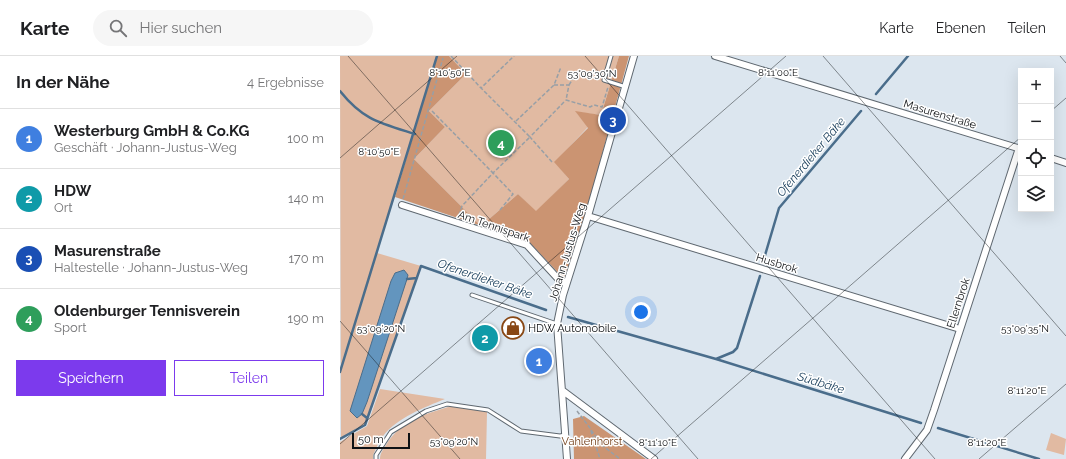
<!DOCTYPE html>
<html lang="de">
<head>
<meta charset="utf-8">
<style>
	body { margin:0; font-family:Raleway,sans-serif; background:#f6f6f6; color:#202124 }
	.controls { position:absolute; right:12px; top:12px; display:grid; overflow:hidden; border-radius:0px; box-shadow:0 4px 16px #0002 }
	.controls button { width:36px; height:36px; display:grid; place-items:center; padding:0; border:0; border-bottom:1px solid #e0e0e0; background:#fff; color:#202124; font:20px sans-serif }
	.scale { position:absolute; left:12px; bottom:10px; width:58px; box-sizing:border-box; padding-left:4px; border:2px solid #0e1114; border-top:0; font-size:11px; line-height:14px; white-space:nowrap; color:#0e1114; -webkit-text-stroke:3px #fff; paint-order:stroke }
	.you { position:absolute; left:301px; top:256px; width:14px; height:14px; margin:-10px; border:3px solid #fff; border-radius:50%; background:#1a73e8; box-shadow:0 0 0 6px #1a73e833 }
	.badge { display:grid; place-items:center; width:26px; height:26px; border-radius:50%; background:#7c3aed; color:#fff; font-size:13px; font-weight:700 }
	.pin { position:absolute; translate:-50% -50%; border:2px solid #fff; box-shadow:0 1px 4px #0006 }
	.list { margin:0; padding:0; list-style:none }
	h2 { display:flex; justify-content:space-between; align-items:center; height:52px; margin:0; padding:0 16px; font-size:17px }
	h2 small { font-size:13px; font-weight:400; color:#757577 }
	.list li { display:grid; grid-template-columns:26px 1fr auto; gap:12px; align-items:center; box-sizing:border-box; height:60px; padding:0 16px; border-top:1px solid #e0e0e0 }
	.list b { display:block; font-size:15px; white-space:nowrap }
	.list p { margin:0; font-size:13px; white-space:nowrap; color:#757577 }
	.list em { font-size:13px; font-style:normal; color:#757577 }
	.actions { display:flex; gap:8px; padding:12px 16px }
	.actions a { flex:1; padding:9px 0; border:1px solid #7c3aed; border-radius:0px; text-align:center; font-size:14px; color:#7c3aed }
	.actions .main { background:#7c3aed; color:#fff }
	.icon { flex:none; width:22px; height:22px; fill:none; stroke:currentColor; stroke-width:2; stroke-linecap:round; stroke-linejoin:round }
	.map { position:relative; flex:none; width:726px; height:403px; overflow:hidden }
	header { display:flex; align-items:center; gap:24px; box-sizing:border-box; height:56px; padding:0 20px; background:#fff; border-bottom:1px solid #e0e0e0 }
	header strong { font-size:19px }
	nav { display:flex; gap:22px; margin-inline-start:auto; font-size:14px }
	.search { width:280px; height:36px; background:#f6f6f6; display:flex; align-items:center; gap:10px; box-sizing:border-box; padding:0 14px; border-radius:22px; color:#757577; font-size:15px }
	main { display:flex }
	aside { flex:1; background:#fff }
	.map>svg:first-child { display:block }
	.green { fill:#e1baa2 }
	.forest { fill:#cb9472 }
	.water { fill:#6395be; stroke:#4a6d8b }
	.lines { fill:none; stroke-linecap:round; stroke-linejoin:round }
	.stream { stroke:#4a6d8b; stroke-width:2.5 }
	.service-casing { stroke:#5f6870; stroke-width:5 }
	.minor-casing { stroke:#5f6870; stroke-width:8 }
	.path { stroke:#979fa6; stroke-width:1.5; stroke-dasharray:4 2; stroke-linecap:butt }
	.service { stroke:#fff; stroke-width:3 }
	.minor { stroke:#fff; stroke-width:6 }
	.ticks { fill:none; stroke:#0e1114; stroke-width:1; stroke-opacity:0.45 }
	.labels { text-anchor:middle; stroke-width:3; stroke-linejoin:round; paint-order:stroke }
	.street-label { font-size:11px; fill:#0e1114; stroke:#fff }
	.poi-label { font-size:11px; fill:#0e1114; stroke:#fff; text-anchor:start }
	.park-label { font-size:11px; fill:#713c16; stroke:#fff }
	.water-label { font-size:12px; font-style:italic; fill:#153b59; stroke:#fff }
	.ticks-label { font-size:10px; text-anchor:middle; fill:#0e1114; stroke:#fff; stroke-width:3; stroke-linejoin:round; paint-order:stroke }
</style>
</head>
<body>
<header>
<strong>Karte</strong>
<div class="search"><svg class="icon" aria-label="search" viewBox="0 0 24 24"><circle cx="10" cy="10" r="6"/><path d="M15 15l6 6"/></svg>Hier suchen</div>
<nav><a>Karte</a><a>Ebenen</a><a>Teilen</a></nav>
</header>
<main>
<aside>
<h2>In der Nähe<small>4 Ergebnisse</small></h2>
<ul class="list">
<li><span class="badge" style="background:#3f7fe0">1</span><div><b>Westerburg GmbH &amp; Co.KG</b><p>Geschäft · Johann-Justus-Weg</p></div><em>100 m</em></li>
<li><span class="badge" style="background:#0f9aa8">2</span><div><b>HDW</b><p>Ort</p></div><em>140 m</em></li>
<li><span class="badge" style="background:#1a4fb4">3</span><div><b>Masurenstraße</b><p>Haltestelle · Johann-Justus-Weg</p></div><em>170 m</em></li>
<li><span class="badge" style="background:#2e9e5b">4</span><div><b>Oldenburger Tennisverein</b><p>Sport</p></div><em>190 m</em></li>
</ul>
<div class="actions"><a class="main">Speichern</a><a>Teilen</a></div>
</aside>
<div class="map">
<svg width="726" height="403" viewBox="0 0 726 403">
	<rect width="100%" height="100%" fill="#dce6ef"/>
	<path class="green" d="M0,0H99L37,197L81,210L25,369L1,383Z
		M109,0H279L261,59L236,56L248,71L215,106L229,123L196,156L178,138L141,170L74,103L105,71L89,55L126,18Z
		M40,333L105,343C85,351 57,362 43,380C39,385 36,393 33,399V403H0V386L27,370Z
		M112,350L147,356L146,403H40C40,397 43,394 46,389C60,365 87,357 112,350Z
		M711,377L726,383L724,399L706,394Z"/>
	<path class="forest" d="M97,0H109L126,18L89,55L105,71L74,103L141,170L178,138L196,155L229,123L214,106L248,72L235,55L261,59L279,0H289L227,226L189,186L55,141Z
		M244,360L306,403H234L233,363Z"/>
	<path class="water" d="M64,214L68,219L67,223L27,346L22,358L17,362L10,355L51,225L55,217Z"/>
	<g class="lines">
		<path class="stream" d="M0,35C23,64 40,67 75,78
			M536,38L568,0
			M423,206L439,152L521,55
			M67,223L77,222
			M228,261L376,303L581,367
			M376,303L393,296L397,292L420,220
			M0,316L97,0
			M22,358L27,362
			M598,372L699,403
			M0,383L25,369L81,210L206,254"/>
		<g class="service-casing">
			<path id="service" d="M271,0L264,24L286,31
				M132,239L217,268
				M36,403V399L51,376L86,355L107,348L148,354L181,375L220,380L225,379"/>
		</g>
		<g class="minor-casing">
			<path id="minor" d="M375,0L681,93
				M711,102L726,107
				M62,149L187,189L221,226H227
				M248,160L620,273
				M223,335L314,403
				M227,403L217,268L223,239L248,160L294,0
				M565,403L587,374L594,354L679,92"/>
		</g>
		<path class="path" d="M111,0L141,32
			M214,29H229L226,44L250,51L254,49L262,51L268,31
			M229,29L237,16
			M92,55L153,117L122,150L119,159
			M176,65L214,29L221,11
			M212,106L190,81L225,45
			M63,143L103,2
			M160,154L173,138L153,117L190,81L141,32L174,0
			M237,355L250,372L260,403
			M251,374L263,390L280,403"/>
		<use href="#service" class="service"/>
		<use href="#minor" class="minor"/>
	</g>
	<path class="ticks" d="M8,0L358,403M245,0L595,403M483,0L726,280M720,0L726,7M711,55L726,42M0,102L117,0M0,265L120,403M0,388L446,0M311,403L681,81M639,403L726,328"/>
	<defs>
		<g id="shop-ring" transform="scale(1.15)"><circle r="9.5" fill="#fff" stroke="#884714" stroke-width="1.5"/><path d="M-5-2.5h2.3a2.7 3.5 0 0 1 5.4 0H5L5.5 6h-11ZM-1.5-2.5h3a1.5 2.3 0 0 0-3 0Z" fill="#884714"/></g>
	</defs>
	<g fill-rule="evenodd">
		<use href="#shop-ring" x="173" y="272"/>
	</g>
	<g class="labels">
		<g class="street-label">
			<text transform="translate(600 58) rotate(17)" y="4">Masurenstraße</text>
			<text transform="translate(154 170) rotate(19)" y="4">Am Tennispark</text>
			<text transform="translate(227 196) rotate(-73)" y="4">Johann-Justus-Weg</text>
			<text transform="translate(437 207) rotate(17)" y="4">Husbrok</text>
			<text transform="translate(618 247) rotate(-72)" y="4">Ellernbrok</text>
		</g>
		<g class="poi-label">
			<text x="188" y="276">HDW Automobile</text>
		</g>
		<g class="park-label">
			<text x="252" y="389">Vahlenhorst</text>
		</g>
		<g class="water-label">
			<text transform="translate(471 101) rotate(-50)" y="4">Ofenerdieker Bäke</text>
			<text transform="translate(145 223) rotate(19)" y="4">Ofenerdieker Bäke</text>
			<text transform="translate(481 327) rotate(17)" y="4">Südbäke</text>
		</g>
	</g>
	<g class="ticks-label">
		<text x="110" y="20">8°10'50"E</text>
		<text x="438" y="20">8°11'00"E</text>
		<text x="252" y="21">53°09'30"N</text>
		<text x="39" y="99">8°10'50"E</text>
		<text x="41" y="276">53°09'20"N</text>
		<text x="685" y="276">53°09'35"N</text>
		<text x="687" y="338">8°11'20"E</text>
		<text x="114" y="389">53°09'20"N</text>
		<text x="318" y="390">8°11'10"E</text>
		<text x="647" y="390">8°11'20"E</text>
	</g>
</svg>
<div class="controls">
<button>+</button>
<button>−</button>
<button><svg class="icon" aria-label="locate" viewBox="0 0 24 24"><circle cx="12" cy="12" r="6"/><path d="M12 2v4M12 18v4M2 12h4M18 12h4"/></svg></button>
<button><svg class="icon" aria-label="layers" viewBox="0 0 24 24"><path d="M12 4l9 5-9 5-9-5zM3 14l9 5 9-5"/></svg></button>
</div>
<div class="scale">50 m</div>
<div class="you"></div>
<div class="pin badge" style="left:199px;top:305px;background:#3f7fe0">1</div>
<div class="pin badge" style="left:145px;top:282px;background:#0f9aa8">2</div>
<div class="pin badge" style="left:273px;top:64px;background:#1a4fb4">3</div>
<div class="pin badge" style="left:161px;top:87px;background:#2e9e5b">4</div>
</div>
</main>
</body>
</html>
